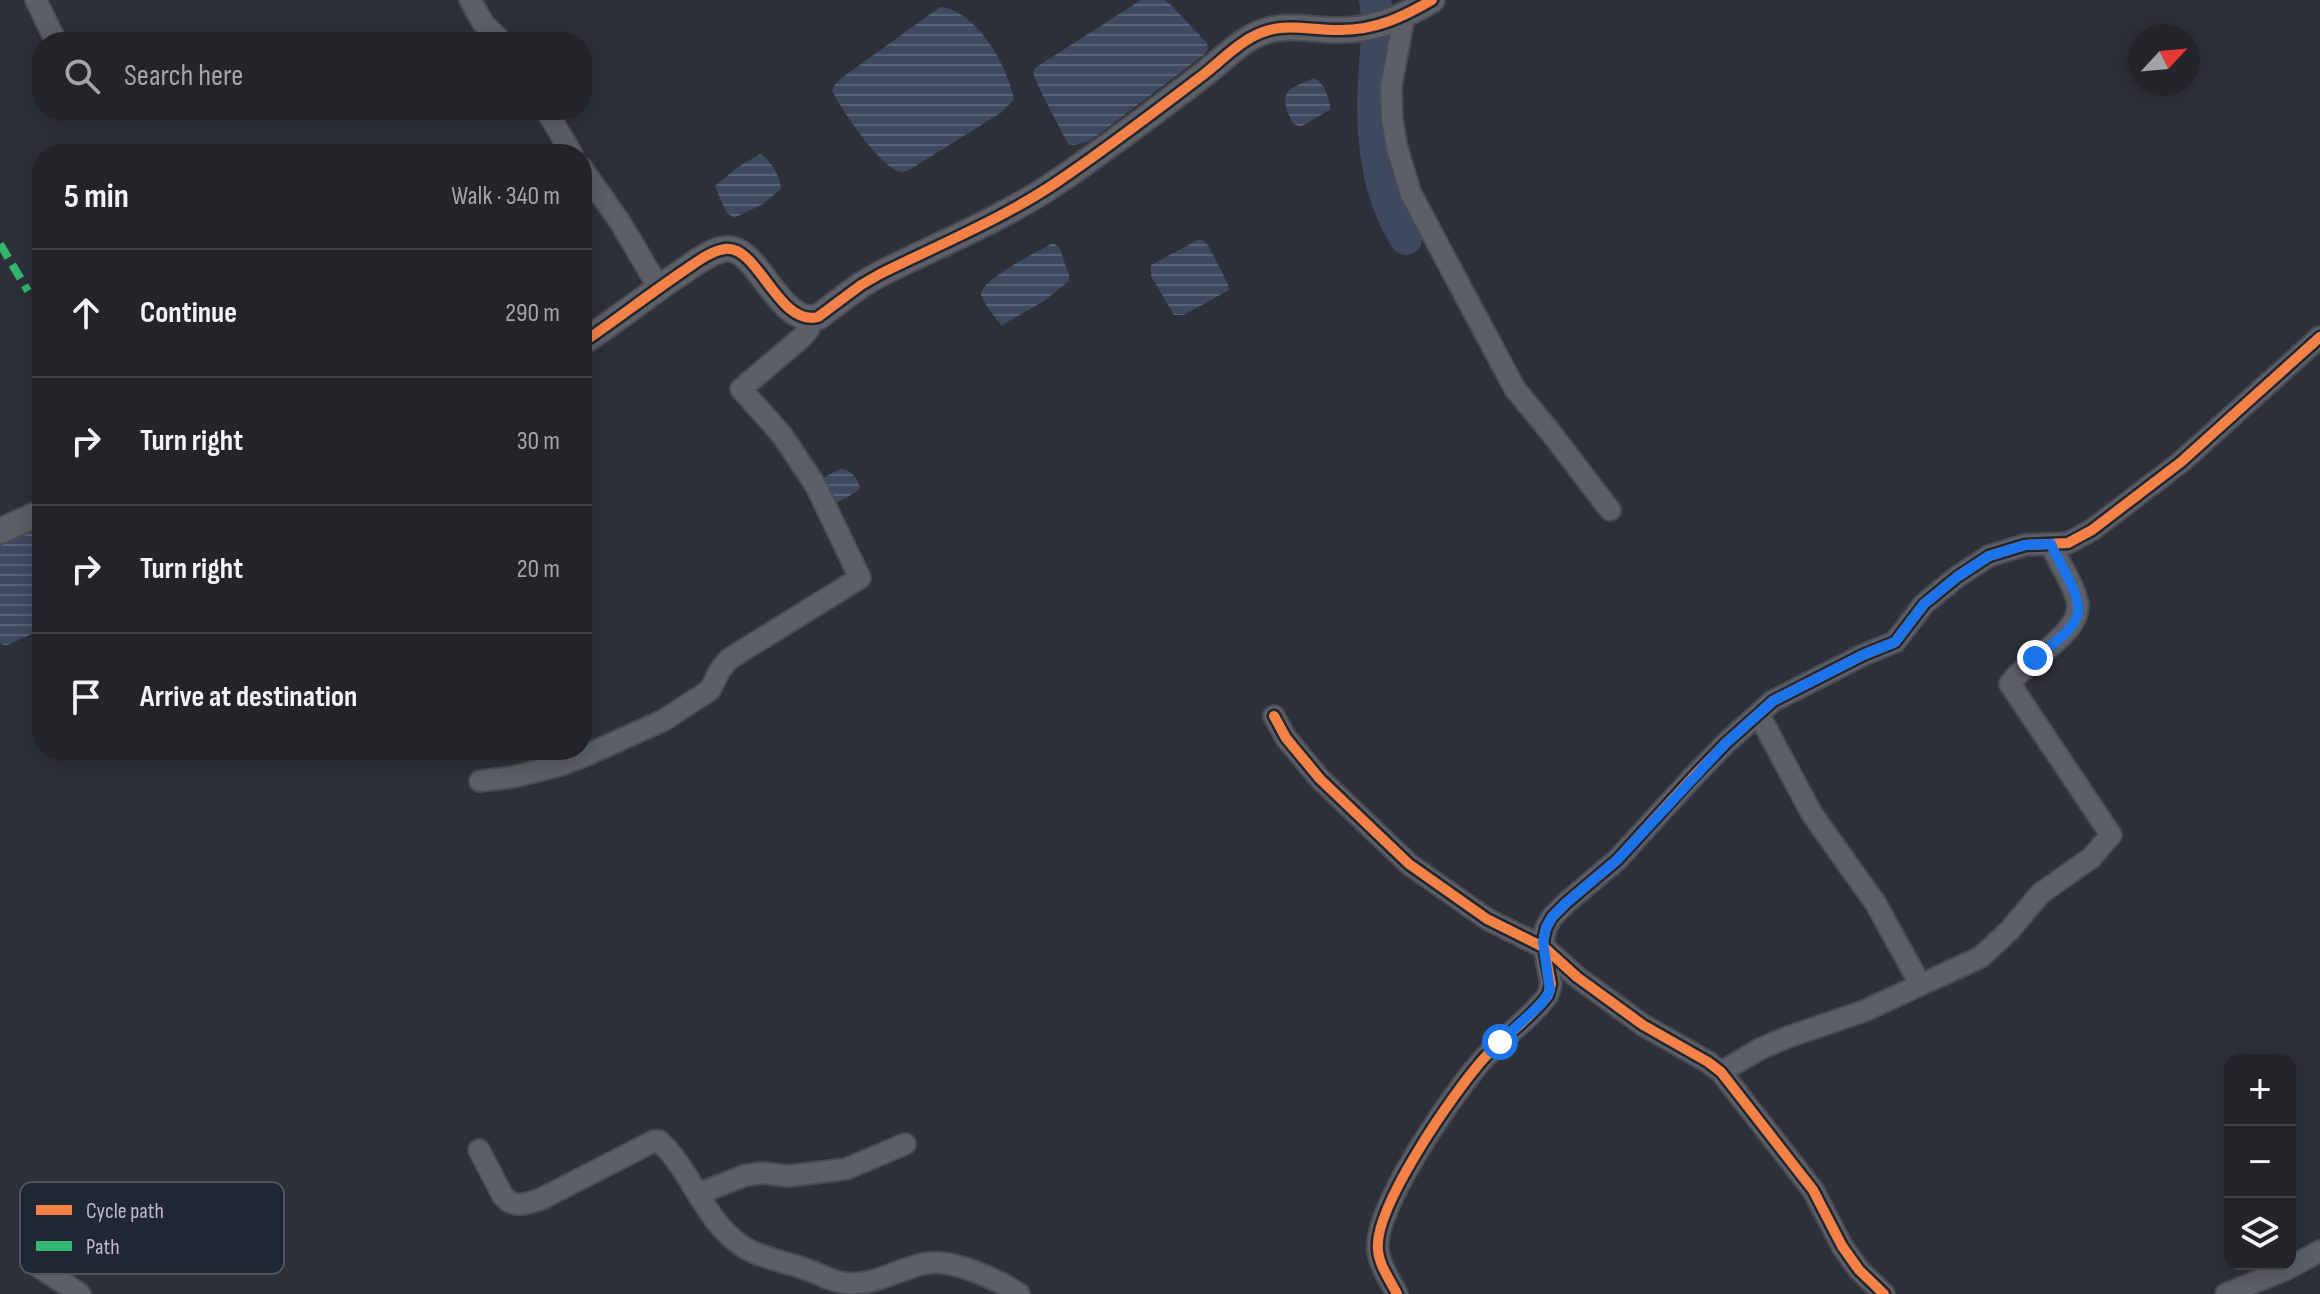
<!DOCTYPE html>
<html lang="en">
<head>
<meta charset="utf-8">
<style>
	body { margin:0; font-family:"Sofia Sans Condensed",sans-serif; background:#2e3036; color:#f1f3f6 }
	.controls { position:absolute; right:24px; bottom:24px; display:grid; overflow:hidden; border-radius:16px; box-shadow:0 4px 20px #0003 }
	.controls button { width:72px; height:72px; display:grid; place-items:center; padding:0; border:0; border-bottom:2px solid #3f4147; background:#22242a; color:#f1f3f6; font:40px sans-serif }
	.compass { position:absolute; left:2128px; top:24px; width:72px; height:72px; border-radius:50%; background:#22242a; box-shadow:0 4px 20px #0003; rotate:64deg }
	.stop { position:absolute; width:24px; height:24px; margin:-18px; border:6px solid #1a73e8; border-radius:50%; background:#fff }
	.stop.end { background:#1a73e8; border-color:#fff; box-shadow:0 2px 8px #0008 }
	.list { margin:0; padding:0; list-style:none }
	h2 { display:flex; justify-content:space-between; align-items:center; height:104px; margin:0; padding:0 32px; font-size:34px }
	h2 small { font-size:26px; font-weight:400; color:#a2a4a8 }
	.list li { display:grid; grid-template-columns:52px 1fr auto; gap:24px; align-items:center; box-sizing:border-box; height:128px; padding:0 32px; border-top:2px solid #3f4147 }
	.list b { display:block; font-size:30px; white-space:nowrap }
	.list em { font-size:26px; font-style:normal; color:#a2a4a8 }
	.icon { flex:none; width:44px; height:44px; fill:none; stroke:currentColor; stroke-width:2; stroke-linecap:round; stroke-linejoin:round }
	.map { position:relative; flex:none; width:2320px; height:1294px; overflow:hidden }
	.search { position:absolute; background:#22242a; box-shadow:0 4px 20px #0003; left:32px; top:32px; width:560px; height:88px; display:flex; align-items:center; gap:20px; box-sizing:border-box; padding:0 28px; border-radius:32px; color:#a2a4a8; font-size:30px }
	.panel { position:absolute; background:#22242a; box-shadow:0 4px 20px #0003; left:32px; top:144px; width:560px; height:616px; border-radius:32px }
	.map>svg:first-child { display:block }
	.water { fill:url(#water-rules) }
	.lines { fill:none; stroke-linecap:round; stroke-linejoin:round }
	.river { stroke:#3e4960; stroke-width:32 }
	.minor-casing { stroke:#494b51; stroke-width:24 }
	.tertiary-casing { stroke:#494b51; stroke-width:28 }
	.minor { stroke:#5c5f66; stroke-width:20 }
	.tertiary { stroke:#5c5f66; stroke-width:24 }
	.quiet { stroke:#33b770; stroke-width:8; stroke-dasharray:16 8; stroke-linecap:butt }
	.cycleway-casing { stroke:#202632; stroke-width:15 }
	.cycleway { stroke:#f48246; stroke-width:10 }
	.route { stroke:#1a73e8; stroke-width:10 }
	.key { fill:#202632; stroke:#4e535f; stroke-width:2 }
	.key-label { font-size:22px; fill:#b8bcc8 }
</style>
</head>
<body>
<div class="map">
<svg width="2320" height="1294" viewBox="0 0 2320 1294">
	<defs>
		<pattern id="water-rules" width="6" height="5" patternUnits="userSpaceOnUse" patternTransform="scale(2)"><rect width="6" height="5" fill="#3e4960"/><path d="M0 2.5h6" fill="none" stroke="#586175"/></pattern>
	</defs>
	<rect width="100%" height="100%" fill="#2d3038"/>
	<path class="water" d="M1141,0H1164L1170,4L1207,43L1208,49L1205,54L1090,141L1074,145L1068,144L1040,90L1033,73L1035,68Z
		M940,7C976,10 1008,66 1014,99L1002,112L914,167C912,168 904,172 902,172C883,172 840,107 832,91L835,84L843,77Z
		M1314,78C1324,82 1329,98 1331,109L1302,126C1300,126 1298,126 1296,125C1290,122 1283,102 1286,95C1290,86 1306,82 1314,78Z
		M760,154C770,159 781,177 781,189L763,204L734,218L726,212L715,186L738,167Z
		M1198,240H1203L1208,245L1228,284L1229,290L1184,315H1174L1151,276V265Z
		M1053,243L1059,247L1069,275V281L1044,301L1002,325C997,321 982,301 981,294C981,280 1040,250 1053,243Z
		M840,469C851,469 857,478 860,487L858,491L834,504L819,480Z
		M42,525V629L8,645H3L0,643V546Z"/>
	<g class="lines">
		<path class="river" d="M1375,0C1380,27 1375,54 1374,81C1371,136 1376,192 1406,239"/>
		<g class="minor-casing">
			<path id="minor" d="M36,0L56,42
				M470,0L483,23L502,42
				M1404,16L1391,87L1392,119L1397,148L1411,194L1515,389L1548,429L1610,510
				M546,110L572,154
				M582,168L620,222L659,288
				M1759,715L1812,814L1876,904L1920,984
				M1274,716L1286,738L1320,779L1409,864L1487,919L1545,948L1577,977L1643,1025L1708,1062L1721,1072L1813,1190L1842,1246L1859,1270L1884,1294
				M480,781L513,777L561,765L589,754L664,720L710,690L720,670L729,659L860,578L816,486L782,435L741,389L801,338L809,329L811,319
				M1721,1072L1760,1049L1788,1037L1864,1011L1981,957L2009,931L2041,893L2091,858L2111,835L2010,684C2025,660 2086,632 2077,600C2072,580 2058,563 2051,544
				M479,1150L503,1196C514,1209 526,1204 541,1199L654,1141H659C692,1171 704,1221 742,1246C762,1259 788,1262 811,1271C821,1275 834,1282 845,1283C875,1287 900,1267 928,1263C953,1259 999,1280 1019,1294
				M698,1194L746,1175L763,1173L789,1176L846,1169L905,1144
				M39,1267L80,1294
				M1397,1294C1390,1280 1379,1265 1378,1250C1373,1209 1451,1097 1479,1064C1499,1039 1529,1021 1548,995L1551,984L1543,942L1546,928L1552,917L1566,903L1617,860L1692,778L1726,743L1773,701L1863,655L1895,642L1924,604L1957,577L1989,556L2025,545L2068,543L2092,530L2181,462L2320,337
				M2226,1294L2287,1269L2320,1251"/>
		</g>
		<g class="tertiary-casing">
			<path id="tertiary" d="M582,343C616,320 648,295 682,272C694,264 710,251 725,249C758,244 778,327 818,317L861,285L880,274C938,245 1004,218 1057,182C1106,149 1153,113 1199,78C1217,65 1233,47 1252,37C1282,20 1310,31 1341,30C1376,30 1403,17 1432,0
				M0,531L42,512"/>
		</g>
		<use href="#minor" class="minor"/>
		<use href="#tertiary" class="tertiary"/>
		<path class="quiet" d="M0,244L28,291"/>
		<g class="cycleway-casing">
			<path id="cycleway" d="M582,343C616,320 648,295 682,272C694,264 710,251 725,249C758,244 778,327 818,317L861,285L880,274C938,245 1004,218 1057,182C1106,149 1153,113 1199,78C1217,65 1233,47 1252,37C1282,20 1310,31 1341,30C1376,30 1403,17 1432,0
				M1274,716L1286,738L1320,779L1409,864L1487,919L1545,948L1577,977L1643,1025L1708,1062L1721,1072L1813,1190L1842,1246L1859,1270L1884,1294
				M1397,1294C1390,1280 1379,1265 1378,1250C1373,1209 1451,1097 1479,1064C1499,1039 1529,1021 1548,995L1551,984L1543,942L1546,928L1552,917L1566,903L1617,860L1692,778L1726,743L1773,701L1863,655L1895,642L1924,604L1957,577L1989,556L2025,545L2068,543L2092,530L2181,462L2320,337"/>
		</g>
		<use href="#cycleway" class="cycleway"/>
	</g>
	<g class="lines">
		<path class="route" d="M1500,1042L1542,1003L1550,991L1543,942L1546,928L1552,917L1566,903L1617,860L1726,743L1773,701L1863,655L1895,642L1924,604L1957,577L1989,556L2025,545L2051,544C2058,563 2086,600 2076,619C2068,635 2048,647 2035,658"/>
	</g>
	<rect x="20" y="1182" width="264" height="92" rx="12" class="key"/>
	<rect x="36" y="1205" width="36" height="10" fill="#f48246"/>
	<rect x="36" y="1241" width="36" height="10" fill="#33b770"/>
	<g class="key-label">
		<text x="86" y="1218">Cycle path</text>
		<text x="86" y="1254">Path</text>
	</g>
</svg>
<div class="controls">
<button>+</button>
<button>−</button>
<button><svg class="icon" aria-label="layers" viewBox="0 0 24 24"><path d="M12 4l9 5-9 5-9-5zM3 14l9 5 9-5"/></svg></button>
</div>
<svg class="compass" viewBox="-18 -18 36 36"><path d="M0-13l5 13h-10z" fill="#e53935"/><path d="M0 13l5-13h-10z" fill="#a2a4a8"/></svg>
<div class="stop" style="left:1500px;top:1042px"></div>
<div class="stop end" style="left:2035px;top:658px"></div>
<div class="search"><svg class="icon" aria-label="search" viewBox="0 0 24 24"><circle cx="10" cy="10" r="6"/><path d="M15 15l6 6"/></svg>Search here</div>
<section class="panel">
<h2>5 min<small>Walk · 340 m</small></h2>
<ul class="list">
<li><svg class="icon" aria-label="ahead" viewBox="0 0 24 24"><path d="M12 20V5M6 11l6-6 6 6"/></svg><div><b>Continue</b></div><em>290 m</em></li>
<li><svg class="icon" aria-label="right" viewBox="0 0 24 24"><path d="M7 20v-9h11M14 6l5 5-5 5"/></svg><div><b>Turn right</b></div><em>30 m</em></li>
<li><svg class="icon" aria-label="right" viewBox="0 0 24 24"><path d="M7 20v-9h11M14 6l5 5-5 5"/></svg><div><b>Turn right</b></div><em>20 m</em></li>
<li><svg class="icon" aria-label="arrive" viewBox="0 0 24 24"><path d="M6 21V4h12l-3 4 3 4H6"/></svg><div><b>Arrive at destination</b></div></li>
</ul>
</section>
</div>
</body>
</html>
